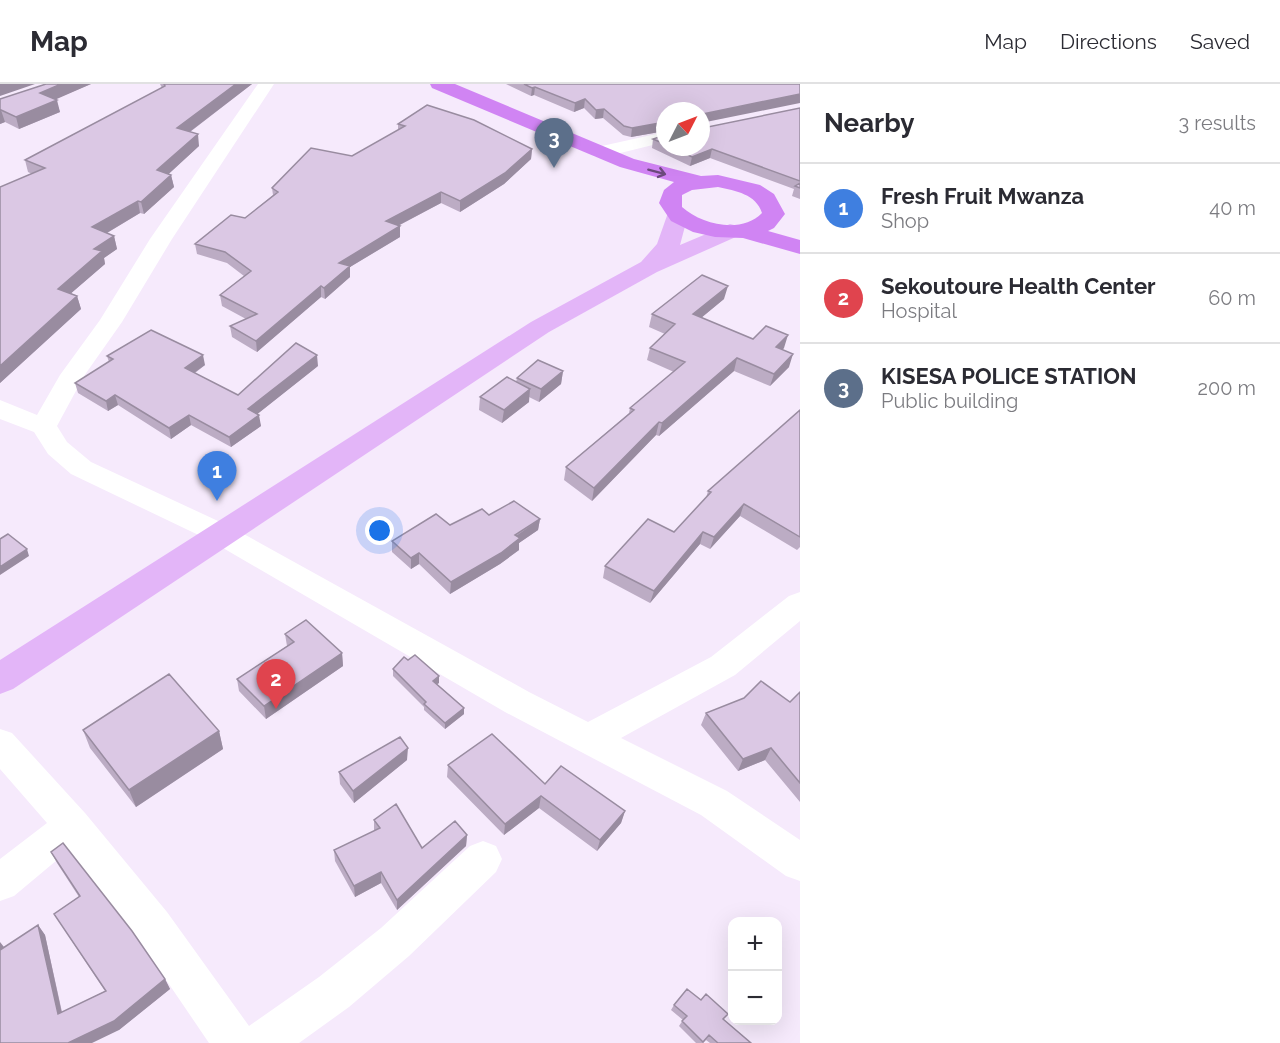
<!DOCTYPE html>
<html lang="en">
<head>
<meta charset="utf-8">
<style>
	body { margin:0; font-family:Raleway,sans-serif; background:#f2f2f3; color:#2b2b33 }
	.controls { position:absolute; right:18px; bottom:18px; display:grid; overflow:hidden; border-radius:12px; box-shadow:0 6px 24px #0002 }
	.controls button { width:54px; height:54px; display:grid; place-items:center; padding:0; border:0; border-bottom:2px solid #e1e1e2; background:#fff; color:#2b2b33; font:30px sans-serif }
	.compass { position:absolute; left:656px; top:18px; width:54px; height:54px; border-radius:50%; background:#fff; box-shadow:0 6px 24px #0002; rotate:48deg }
	.you { position:absolute; left:380px; top:447px; width:21px; height:21px; margin:-15px; border:4px solid #fff; border-radius:50%; background:#1a73e8; box-shadow:0 0 0 9px #1a73e833 }
	.badge { display:grid; place-items:center; width:39px; height:39px; border-radius:50%; background:#9f50c0; color:#fff; font-size:20px; font-weight:700 }
	.pin { position:absolute; translate:-50% -50px; filter:drop-shadow(0 2px 3px #0008) }
	.pin::after { content:''; position:absolute; top:32px; width:21px; height:18px; background:inherit; clip-path:polygon(0 0,100% 0,50% 100%) }
	.list { margin:0; padding:0; list-style:none }
	h2 { display:flex; justify-content:space-between; align-items:center; height:78px; margin:0; padding:0 24px; font-size:26px }
	h2 small { font-size:20px; font-weight:400; color:#7c7c81 }
	.list li { display:grid; grid-template-columns:39px 1fr auto; gap:18px; align-items:center; box-sizing:border-box; height:90px; padding:0 24px; border-top:2px solid #e1e1e2 }
	.list b { display:block; font-size:22px; white-space:nowrap }
	.list p { margin:0; font-size:20px; white-space:nowrap; color:#7c7c81 }
	.list em { font-size:20px; font-style:normal; color:#7c7c81 }
	.map { position:relative; flex:none; width:800px; height:959px; overflow:hidden }
	header { display:flex; align-items:center; gap:36px; box-sizing:border-box; height:84px; padding:0 30px; background:#fff; border-bottom:2px solid #e1e1e2 }
	header strong { font-size:28px }
	nav { display:flex; gap:33px; margin-inline-start:auto; font-size:21px }
	main { display:flex }
	aside { flex:1; background:#fff }
	.map>svg:first-child { display:block }
	.lines { fill:none; stroke-linecap:round; stroke-linejoin:round }
	.minor { fill:#fff; fill-rule:evenodd }
	.major { fill:#e3b5f8; fill-rule:evenodd }
	.highway { fill:#d084f3; fill-rule:evenodd }
	.wall { fill:#bcacc4 }
	.shaded-wall { fill:#998ca0 }
	.building { fill:#dbc8e4; stroke:#998ca0; stroke-width:1.5 }
	.oneway { stroke:#6c4a7c }
</style>
</head>
<body>
<header>
<strong>Map</strong>
<nav><a>Map</a><a>Directions</a><a>Saved</a></nav>
</header>
<main>
<div class="map">
<svg width="800" height="959" viewBox="0 0 800 959">
	<rect width="100%" height="100%" fill="#f6eafc"/>
	<g class="lines">
		<path class="minor" d="M258,0H274L172,155L122,238L84,292L57,342L67,358L91,378L231,443L529,608L588,638L711,573L789,512L800,508V537L735,591L621,654L727,707L800,756V797L786,792L701,731L505,628L211,457L71,390L48,370L34,348L0,335V316L37,331L60,291L100,236L150,155Z
			M665,48V58L600,74L593,72L591,68L593,64Z
			M0,645L12,649L85,729L167,828L249,942L319,893L381,844L470,762L483,757L496,762L502,775L496,788L409,872L349,923L299,959H209L139,856L69,766L14,812L0,817V775L47,739L0,685Z"/>
		<path class="major" d="M677,124L685,126L688,131L680,161L730,140L738,142L741,147L738,152L657,188L549,248L13,605L0,610V576L531,238L641,178L657,160L669,126Z"/>
		<path class="highway" d="M430,0H455L634,75L701,92L718,91L760,101L774,110L785,130L774,144L768,147L800,156V170L743,154L715,153L693,148L671,137L659,119L664,106L674,98L620,83L432,4ZM718,103C736,107 756,110 762,129C742,150 702,141 682,123V111L692,106Z"/>
	</g>
	<path class="wall" d="M46,0H91L55,15L60,28L19,45L5,38L0,40V15Z
		M160,0H252L190,48L199,62L168,90L171,91L174,103L144,130L140,129L107,149L114,152L117,165L104,174L105,180L71,209L77,212L81,225L0,299L32,90L28,88L25,76L162,4Z
		M506,0H800L665,27V47L631,53L623,51L603,34L595,35L584,24L574,28L534,11L531,12Z
		M800,24V115L792,112L794,105L710,74L690,82L652,64L653,55L665,51V63H701L703,44Z
		M398,40L532,65L531,75L504,100L460,128L441,119L398,142L400,153L350,183V193L325,215L321,213L257,268L232,253L230,242L246,235L222,222L220,211L244,192L227,179L197,170L195,160L245,134L273,111L272,104L352,72L398,46Z
		M724,215L701,234L753,255L784,264L782,266L789,283L770,302L734,287L659,352L656,351L592,417L564,396L566,383L629,329L630,324L674,288L647,276L650,264L665,250L649,243L652,230Z
		M107,272L205,281L195,289L238,311L318,282L257,330L261,342L231,363L191,341L171,355L118,321L108,327L78,309L75,299L109,278Z
		M563,287L561,300L539,318L529,313V318L502,339L479,326L480,313L516,298L517,294Z
		M800,326V463L797,466L740,432L710,465L700,460L650,519L603,494L605,482L674,448L706,414L708,407Z
		M489,431L540,435L538,446L519,459V466L500,480L450,510L419,480L411,485L392,468V457Z
		M285,550L342,569L343,582L266,635L239,607L237,595L287,562Z
		M393,585L439,599L437,600L464,624V630L445,645L424,626V623L393,592Z
		M800,608V718L765,676L738,687L701,641L706,629L790,618Z
		M83,646L219,647L223,665L136,723L90,664Z
		M407,676L354,719L340,700L339,688Z
		M448,681L545,700L625,727L621,739L597,767L539,724L504,751L447,693Z
		M374,736L422,764L467,751L466,762L397,826L381,799L355,813L335,777L334,766L374,747Z
		M51,768L165,895L170,905L119,946L0,959L4,864L38,841L45,851L62,928L105,907L54,830L79,813L57,779Z
		M674,921L724,936L751,959H710L706,956L703,959H696L679,942L683,936L671,926Z"/>
	<path class="shaded-wall" d="M0,0H35L0,12Z
		M61,0H91L43,21L40,9Z
		M236,0H252L179,56L177,44Z
		M535,3L534,11L531,12L532,4Z
		M800,10V19L701,39L702,30Z
		M585,15L584,24L574,28L575,19Z
		M57,16L60,28L19,45L16,33Z
		M604,25L603,34L595,35L596,26Z
		M1,26L5,38L0,40V27Z
		M665,38V47L631,53L632,44Z
		M198,50L199,62L159,99L157,86Z
		M532,65L531,75L504,100L460,128V117Z
		M712,65L710,74L690,82L692,73Z
		M171,91L174,103L144,130L141,118Z
		M441,108V119L386,148V137Z
		M138,117L140,129L95,156L92,143Z
		M400,142V153L350,183V193L325,215L324,204L339,179Z
		M114,152L117,165L104,174L105,180L61,218L58,205L94,165Z
		M321,202V213L257,268L256,257Z
		M728,202L724,215L690,243L693,230Z
		M77,212L81,225L0,299V282Z
		M788,251L784,264L772,276L776,263Z
		M793,270L789,283L770,302L774,290Z
		M203,271L205,281L187,294L185,284Z
		M317,271L318,282L250,336L248,325Z
		M737,274L734,287L659,352L662,339Z
		M563,287L561,300L539,318L541,305Z
		M530,305L529,318L502,339L504,326Z
		M115,311L118,321L108,327L106,317Z
		M189,331L191,341L171,355L169,344Z
		M259,331L261,342L231,363L229,353Z
		M659,338L656,351L592,417L594,404Z
		M744,420L740,432L710,465L714,453Z
		M540,435L538,446L519,459V466L500,480L450,510L451,498Z
		M703,448L700,460L650,519L654,507Z
		M27,465L29,472L0,491V483Z
		M419,469V480L411,485V474Z
		M342,569L343,582L266,635L264,622Z
		M439,592V599L432,603L433,597Z
		M464,624V630L445,645V639Z
		M219,647L223,665L136,723L129,706Z
		M408,664L407,676L354,719L353,707Z
		M771,664L765,676L738,687L743,675Z
		M541,712L539,724L504,751L505,740Z
		M625,727L621,739L597,767L600,756Z
		M467,751L466,762L397,826V816Z
		M381,788V799L355,813L354,802Z
		M38,841L45,851L64,939L58,930Z
		M0,858L4,863L7,877L0,867Z
		M165,895L170,905L119,946L92,959H68Z"/>
	<path class="building" d="M46,0H61L40,9L57,16L16,33L1,26L0,27V15Z
		M164,0H236L177,44L198,50L157,86L171,91L141,118L138,117L92,143L114,152L94,165L102,167L58,205L77,212L0,282V103L45,84L25,76L165,2Z
		M524,0H800V10L702,30L701,40V27H665V38L632,44L624,42L604,25L596,26L585,15L575,19L535,3L532,4Z
		M427,21L474,36L532,65L505,89L460,117L441,108L386,137L400,142L339,179L350,182L324,204L321,202L256,257L230,242L257,230L220,211L251,187L225,168L195,160L231,131L245,134L278,108L272,104L311,64L352,72L405,42L398,40Z
		M800,24V97L712,65L692,73L671,63H701V42L703,44Z
		M665,51V60L653,55Z
		M800,99V104L795,102Z
		M702,191L728,202L693,230L753,255L766,242L788,251L776,263L793,270L774,290L737,274L662,339L659,338L594,404L566,383L634,326L630,324L685,278L650,264L675,240L652,230Z
		M151,246L203,271L185,284L238,311L296,259L317,271L248,325L259,331L229,353L189,331L169,344L115,311L106,317L75,299L113,275L107,272Z
		M538,276L563,287L541,305L517,294Z
		M507,293L530,305L504,326L480,313Z
		M800,326V453L744,420L714,453L703,448L654,507L605,482L648,435L674,448L711,408L708,407Z
		M514,417L540,435L515,451L520,454L501,469L451,498L419,469L411,474L392,457L436,430L450,441L482,425L489,431Z
		M8,450L27,465L0,483V455Z
		M306,536L342,569L264,622L237,595L294,558L285,550Z
		M415,571L439,592L433,597L464,624L445,639L424,620L426,618L393,585L404,573L408,576Z
		M169,590L219,647L129,706L83,646Z
		M761,597L790,618L800,608V699L771,664L743,675L706,629L744,614Z
		M492,650L545,700L561,682L625,727L600,756L541,712L505,740L448,681Z
		M400,653L408,664L353,707L339,688Z
		M396,720L422,764L455,737L467,751L397,816L381,788L354,802L334,766L380,744L374,736Z
		M63,759L132,847L165,895L114,937L68,959H0V866L38,841L58,930L106,907L54,830L80,812L51,768Z
		M687,905L701,916L706,910L728,930L723,935L751,959H718L709,951L703,958L682,937L687,932L674,921Z"/>
	<defs><path id="oneway-shaft" d="M-6 0H5M1.5-3L5.5 0L1.5 3" fill="none" stroke-width="1.6" stroke-linecap="round" stroke-linejoin="round" transform="scale(1.5)"/></defs>
	<use class="oneway" href="#oneway-shaft" transform="translate(657 88) rotate(15)"/>
</svg>
<div class="controls">
<button>+</button>
<button>−</button>
</div>
<svg class="compass" viewBox="-18 -18 36 36"><path d="M0-13l5 13h-10z" fill="#e53935"/><path d="M0 13l5-13h-10z" fill="#7c7c81"/></svg>
<div class="you"></div>
<div class="pin badge" style="left:217px;top:417px;background:#3f7fe0">1</div>
<div class="pin badge" style="left:276px;top:625px;background:#e0444e">2</div>
<div class="pin badge" style="left:554px;top:84px;background:#5c6f8a">3</div>
</div>
<aside>
<h2>Nearby<small>3 results</small></h2>
<ul class="list">
<li><span class="badge" style="background:#3f7fe0">1</span><div><b>Fresh Fruit Mwanza</b><p>Shop</p></div><em>40 m</em></li>
<li><span class="badge" style="background:#e0444e">2</span><div><b>Sekoutoure Health Center</b><p>Hospital</p></div><em>60 m</em></li>
<li><span class="badge" style="background:#5c6f8a">3</span><div><b>KISESA POLICE STATION</b><p>Public building</p></div><em>200 m</em></li>
</ul>
</aside>
</main>
</body>
</html>
